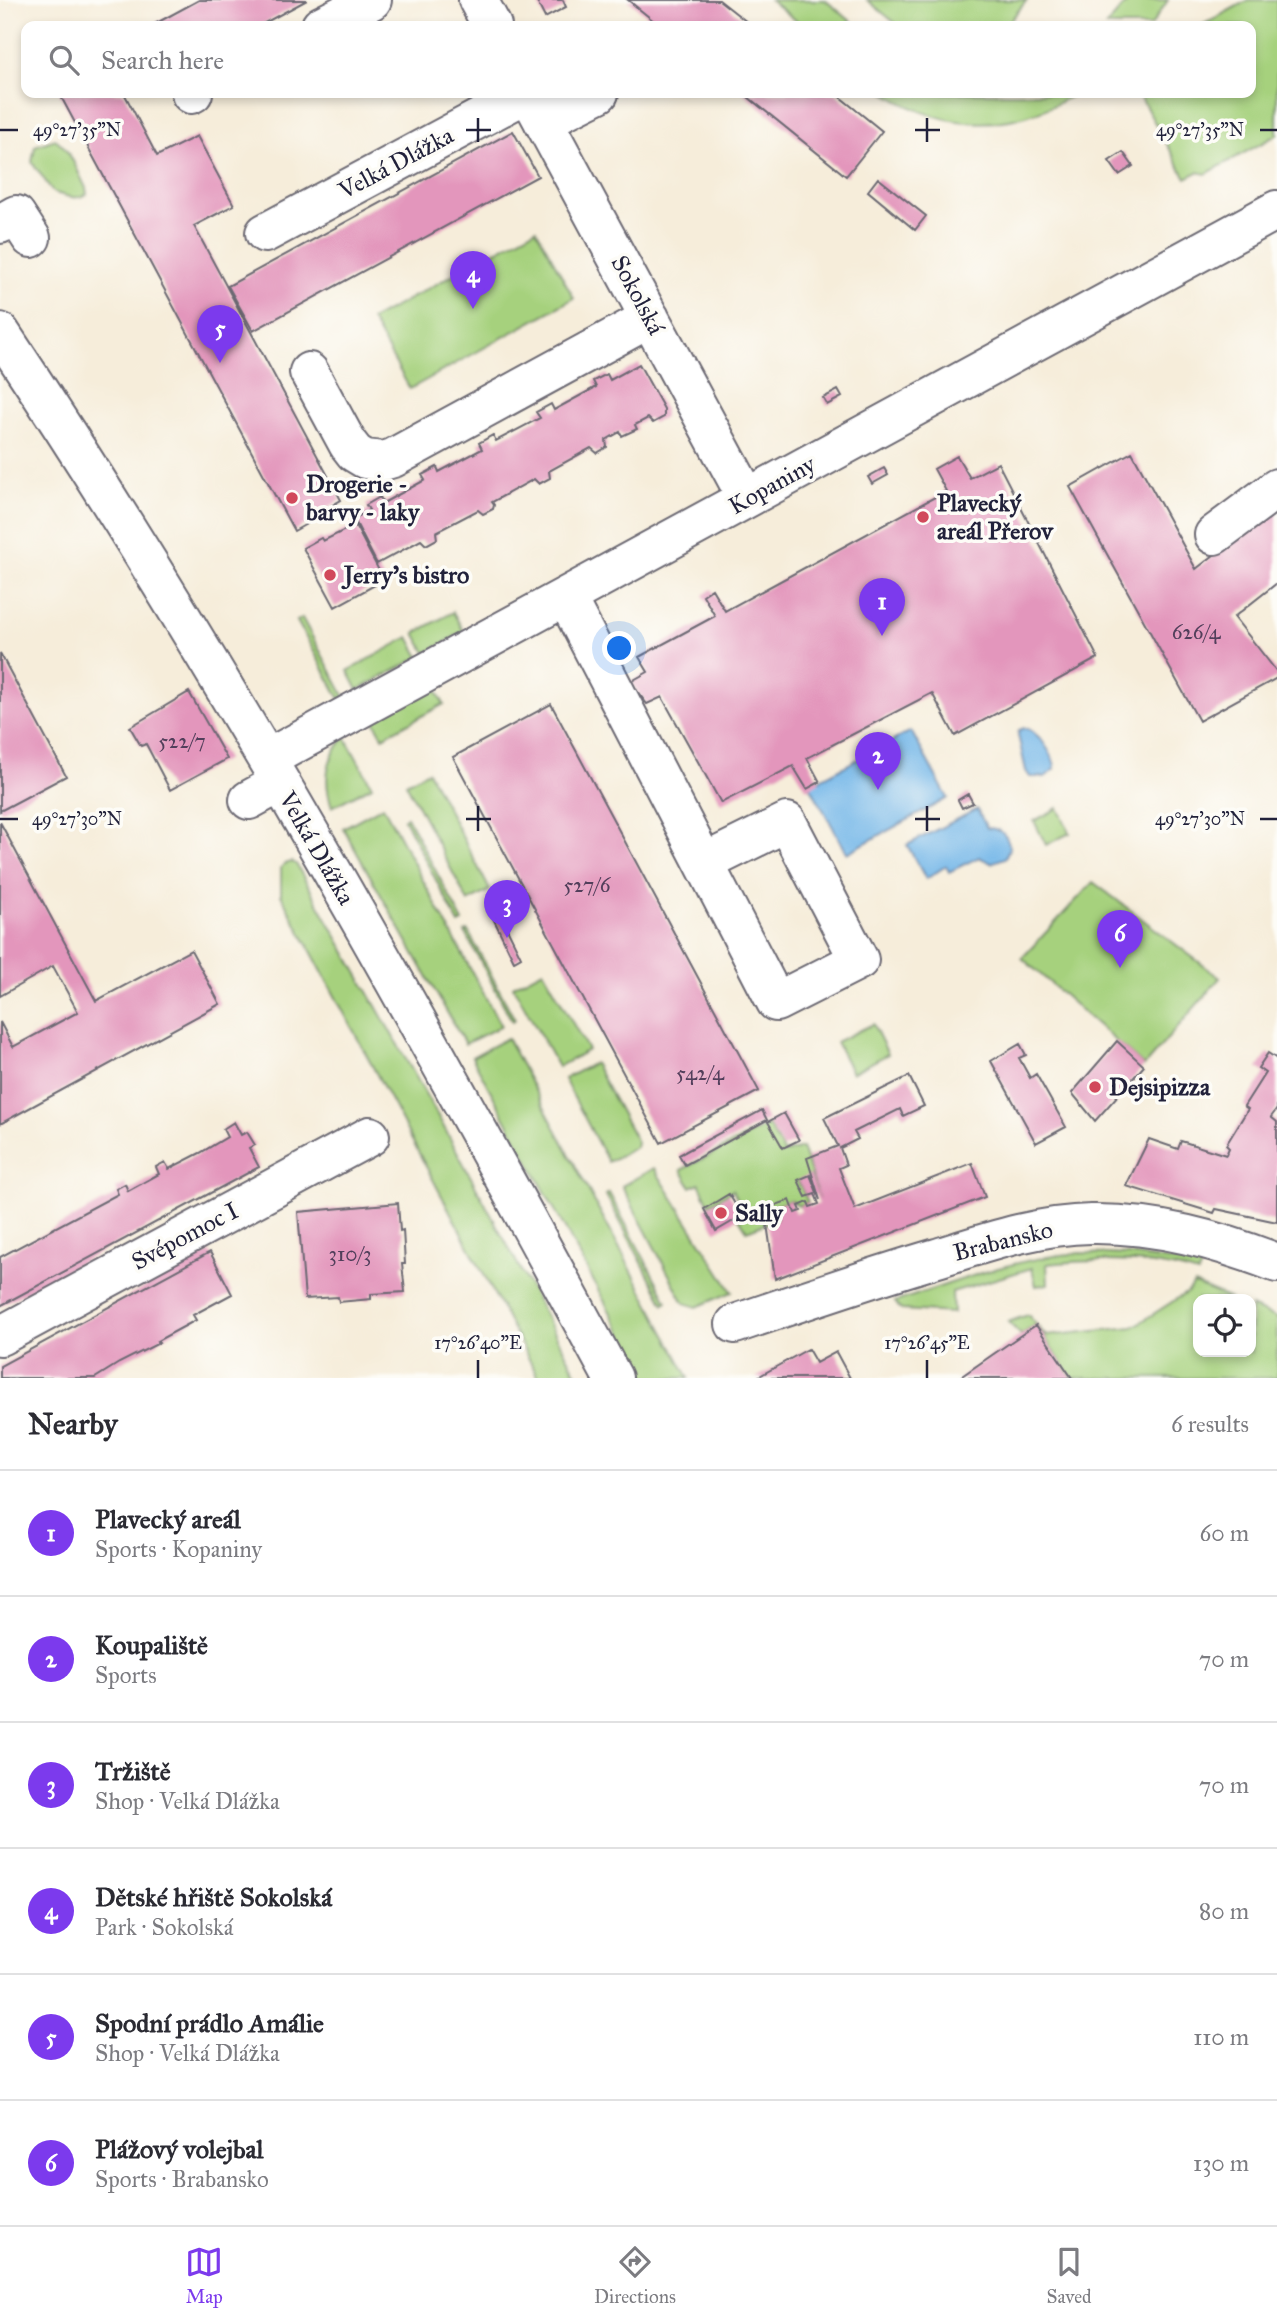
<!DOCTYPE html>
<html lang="en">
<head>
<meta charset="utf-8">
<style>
	body { margin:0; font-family:"IM FELL Great Primer",serif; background:#f2f2f3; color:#2b2b33 }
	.controls { position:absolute; right:21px; bottom:21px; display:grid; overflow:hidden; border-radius:14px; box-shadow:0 4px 10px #0003 }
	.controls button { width:63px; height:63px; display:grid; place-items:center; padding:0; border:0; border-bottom:2px solid #e1e1e2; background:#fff; color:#2b2b33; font:35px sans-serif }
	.you { position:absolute; left:620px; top:649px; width:24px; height:24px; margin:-18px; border:5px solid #fff; border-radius:50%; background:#1a73e8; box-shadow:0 0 0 10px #1a73e833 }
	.badge { display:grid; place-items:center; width:46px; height:46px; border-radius:50%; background:#7c3aed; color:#fff; font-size:23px; font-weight:700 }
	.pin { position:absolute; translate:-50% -58px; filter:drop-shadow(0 2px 4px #0008) }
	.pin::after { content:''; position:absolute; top:37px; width:24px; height:21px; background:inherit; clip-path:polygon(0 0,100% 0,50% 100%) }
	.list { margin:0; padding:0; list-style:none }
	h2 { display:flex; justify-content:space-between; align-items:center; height:91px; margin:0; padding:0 28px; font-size:30px }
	h2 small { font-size:23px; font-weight:400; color:#7c7c81 }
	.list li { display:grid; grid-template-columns:46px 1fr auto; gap:21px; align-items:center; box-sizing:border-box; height:126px; padding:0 28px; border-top:2px solid #e1e1e2 }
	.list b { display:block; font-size:26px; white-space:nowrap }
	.list p { margin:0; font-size:23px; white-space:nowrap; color:#7c7c81 }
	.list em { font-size:23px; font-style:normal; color:#7c7c81 }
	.icon { flex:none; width:38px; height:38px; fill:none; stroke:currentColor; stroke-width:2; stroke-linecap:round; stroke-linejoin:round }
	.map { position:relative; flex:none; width:1277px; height:1378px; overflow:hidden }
	.search { position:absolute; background:#fff; box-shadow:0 4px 10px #0003; left:21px; right:21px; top:21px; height:77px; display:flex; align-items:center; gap:18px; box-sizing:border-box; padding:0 24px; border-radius:14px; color:#7c7c81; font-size:26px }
	.sheet { height:847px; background:#fff }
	nav { display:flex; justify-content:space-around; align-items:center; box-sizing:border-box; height:98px; border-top:2px solid #e1e1e2; background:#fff; font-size:19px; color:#7c7c81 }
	nav a { display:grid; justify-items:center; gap:4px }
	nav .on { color:#7c3aed }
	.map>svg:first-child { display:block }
	.green { fill:#a6d17d; stroke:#647a5c; stroke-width:2 }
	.water { fill:#72b6e8; stroke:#4a6c92; stroke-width:2 }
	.building { fill:#e396bc }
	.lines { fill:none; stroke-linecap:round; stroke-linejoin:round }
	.minor-casing { stroke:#6c6973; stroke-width:42 }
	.minor { stroke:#fff; stroke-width:38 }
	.ticks { fill:none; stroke:#22223b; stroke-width:2.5 }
	.poi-dot { fill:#d1495b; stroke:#fdfcf7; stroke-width:2.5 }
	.labels { text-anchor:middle; stroke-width:7; stroke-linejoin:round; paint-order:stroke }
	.number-label { font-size:21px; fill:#523f5b }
	.street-label { font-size:24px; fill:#22223b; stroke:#fdfcf7 }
	.poi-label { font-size:24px; font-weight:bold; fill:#22223b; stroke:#fdfcf7; text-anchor:start }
	.ticks-label { font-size:18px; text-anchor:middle; fill:#22223b; stroke:#fdfcf7; stroke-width:7; stroke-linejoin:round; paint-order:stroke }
</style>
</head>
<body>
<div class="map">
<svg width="1277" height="1378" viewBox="0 0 1277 1378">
	<rect width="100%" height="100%" fill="#fdfcf7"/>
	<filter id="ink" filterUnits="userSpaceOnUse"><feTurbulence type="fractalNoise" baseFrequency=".0143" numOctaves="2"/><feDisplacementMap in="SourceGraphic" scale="14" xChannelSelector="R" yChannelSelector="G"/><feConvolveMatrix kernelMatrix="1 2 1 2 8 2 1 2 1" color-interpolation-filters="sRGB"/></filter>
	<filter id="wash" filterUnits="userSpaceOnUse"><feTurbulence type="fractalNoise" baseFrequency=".00686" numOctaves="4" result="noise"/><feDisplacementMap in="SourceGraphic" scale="28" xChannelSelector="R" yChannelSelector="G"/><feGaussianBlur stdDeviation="1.57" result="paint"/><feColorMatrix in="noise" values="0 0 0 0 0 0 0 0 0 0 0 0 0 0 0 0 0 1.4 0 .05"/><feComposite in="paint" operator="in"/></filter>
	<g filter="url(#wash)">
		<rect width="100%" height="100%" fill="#f6edda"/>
		<path class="green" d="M770,0H825L857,26H803Z
			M867,0H1027L1006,26H899Z
			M1129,0H1168L1151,26H1106Z
			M1248,0H1277V135L1206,174L1198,172L1186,178L1138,93H1251V26H1201Z
			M885,93H1076C1012,133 949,133 885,93Z
			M55,139C70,148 78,173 86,188L87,194C78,201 63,196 53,192L32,162L35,146Z
			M536,229L574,298L410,389L371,320Z
			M453,612L464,632L426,653L415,633Z
			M302,618L345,697L340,699L297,621Z
			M409,637L420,657L358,690L348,671Z
			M434,686L444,704L383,737L373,719Z
			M345,737L372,786L332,807C323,780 326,758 345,737Z
			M428,771L490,890L468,902L406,783Z
			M383,806L501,1026L465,1044L343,828Z
			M1058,808L1070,833L1046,845L1034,821Z
			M407,817L463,922L459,924L404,819Z
			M292,862L296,864L439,1118L579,1378H539L281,895V868L284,864Z
			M1093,882L1220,978L1144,1066L1022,958Z
			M468,931L515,1020L512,1021L465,932Z
			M543,970L588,1050L558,1067L513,986Z
			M873,1024L888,1054L852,1073L836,1042Z
			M507,1038L689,1378H646L472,1057Z
			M594,1063L637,1142L636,1147L608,1162L564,1079Z
			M768,1125L784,1153L802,1148L821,1202L810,1176L798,1181L808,1202L799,1206L790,1200L773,1206L778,1219L747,1231L738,1217L744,1212L733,1190L709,1204L699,1183L691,1187L681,1170Z
			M654,1168L732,1292L697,1307L684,1303L622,1186Z
			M609,1193L667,1301L664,1304L606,1195Z
			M1081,1253L1131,1255L1202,1265L1198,1274C1150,1258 1096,1259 1047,1264L1048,1284L1036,1286L1032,1268L952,1292L953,1313L901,1310L895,1302C956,1282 1016,1257 1081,1253Z
			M1194,1284L1231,1299H1198V1352H1251V1307L1277,1318V1378H1072L1036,1325L1021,1335L1008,1322L1028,1315L1046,1336L1133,1327L1189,1291Z"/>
		<path class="water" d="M1024,728C1037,729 1055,756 1055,769L1045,777H1030L1026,771L1018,735L1019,730Z
			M911,731L948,798L847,853L804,775L817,781Z
			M977,809L987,828C1004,828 1015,842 1005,858L991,863L979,857L949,872L946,866L926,879L907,845Z"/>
		<g id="blocks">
			<path class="building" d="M199,0H307L259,26H151Z
				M536,0H563L566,7L545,18Z
				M628,0H719L752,26H660Z
				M59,93H124L157,156L197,136L234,205L194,226L341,500L317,514L319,517L294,531Z
				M743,93H835L882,131L846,176Z
				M513,131L538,176L253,331L228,286Z
				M1123,152L1133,166L1119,175L1109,161Z
				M878,178L926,216L915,230L868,191Z
				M639,364L664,409V417L653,423L648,418L635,425L637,429L622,436L620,432L606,440L607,447L597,453L591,448L549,471L550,478L539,484L534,479L492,502L494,505L493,509L483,514L478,510L436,532L437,539L426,545L421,540L377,564L354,519L369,510L366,505L380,497L383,503L425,480L422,475L437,467L439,472L482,449L479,443L493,435L496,441L540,418L536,412L551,404L554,410L596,387L593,381L607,374L610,380Z
				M838,390L842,397L827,405L823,398Z
				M1132,452L1196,569L1277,506V583L1234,617L1277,672V678L1199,721L1070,487Z
				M957,456L970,478L998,463L1098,658L955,736L932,693L807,758L820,782L807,789L793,766L721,803L662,697L647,704L630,682L648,672L639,657L715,616L703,595L712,589L725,611L946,491L934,469Z
				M884,468L888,475L872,484L868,477Z
				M355,525L384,580L335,607L303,548L321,538L323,541Z
				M0,653L66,776L0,811Z
				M189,692L227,759L170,790L146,744L141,746L130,727Z
				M551,704L759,1091L661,1143L453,757Z
				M968,794L973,803L962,808L958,800Z
				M0,822L96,1001L191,950L220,1004L0,1124V1022L13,1047L78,1012L53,966L0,996Z
				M500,914L521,957L514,961L493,918Z
				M1117,1041L1144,1066L1095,1121L1072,1093Z
				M1020,1044L1026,1055L1019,1058L1030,1078L1036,1074L1066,1127L1036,1143L991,1061Z
				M1268,1053L1277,1059V1109L1271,1117L1277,1122V1222L1216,1209L1214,1213L1126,1186L1149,1139L1178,1149L1181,1141L1226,1155L1229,1148L1226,1145L1248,1109L1244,1106L1265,1073L1258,1068Z
				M909,1076L924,1106L903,1116L900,1109L854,1132L858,1139L840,1148L846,1165L839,1168L855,1209L972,1163L985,1197L775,1279L767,1224L778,1219L773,1206L790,1200L795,1213L801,1211L799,1206L808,1202L810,1207L819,1204L815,1194L806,1197L798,1180L810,1175L820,1200L807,1158L838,1146L824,1118Z
				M762,1110L767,1120L685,1165L679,1155Z
				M784,1113L799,1140L783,1148L768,1122Z
				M234,1122L241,1135L247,1132L255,1145L249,1148L259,1167L0,1306V1257L118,1194L116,1189L125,1184L128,1191L159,1174L156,1167L165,1162L169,1169L200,1153L227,1137L223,1129Z
				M729,1194L742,1216L716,1231L704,1209Z
				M398,1203L400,1231L403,1230L405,1264H402L405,1292L371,1294V1299L339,1302L338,1297L305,1299L298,1212Z
				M210,1252L232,1294L193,1315L196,1320L157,1341L159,1343L119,1363L95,1378H0V1366Z
				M1036,1325L1072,1378H959L1021,1335Z
				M808,1349L816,1363L836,1352L850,1378H756Z"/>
		</g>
	</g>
	<g filter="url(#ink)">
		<use href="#blocks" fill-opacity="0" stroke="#6c6973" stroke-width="2"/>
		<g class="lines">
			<g class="minor-casing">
				<path id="minor" d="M478,0L492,26
					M321,26L372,0
					M528,93L747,498
					M191,94L193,93
					M543,121L599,93
					M0,224L16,215L31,238
					M265,233L527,93
					M0,332C224,668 421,1023 613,1378
					M309,372L348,444L355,453L365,459L383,461L393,458L650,318
					M1214,535L1277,488
					M566,597L776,1002L859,960L787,822L704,863
					M267,759L1277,210
					M249,800L280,783
					M735,1324C802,1301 869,1278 937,1258C988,1242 1037,1225 1091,1224C1156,1223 1217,1240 1277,1263
					M0,1336L370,1136"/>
			</g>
			<use href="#minor" class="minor"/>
		</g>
	</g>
	<path class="ticks" d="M478,118V142M927,118V142M0,130H18M466,130H491M915,130H940M1260,130H1277M478,806V831M927,806V831M0,819H18M466,819H491M915,819H940M1260,819H1277M478,1360V1378M927,1360V1378"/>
	<g class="poi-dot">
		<circle cx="292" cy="498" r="7"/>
		<circle cx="923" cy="517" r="7"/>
		<circle cx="330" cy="575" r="7"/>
		<circle cx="1095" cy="1087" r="7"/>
		<circle cx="721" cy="1213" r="7"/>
	</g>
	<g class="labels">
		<g class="number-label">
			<text x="1196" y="639">626/4</text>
			<text x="182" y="748">522/7</text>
			<text x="587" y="892">527/6</text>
			<text x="700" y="1080">542/4</text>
			<text x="350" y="1261">310/3</text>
		</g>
		<g class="street-label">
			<text transform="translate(396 163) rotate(-28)" y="8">Velká Dlážka</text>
			<text transform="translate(638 295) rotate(62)" y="8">Sokolská</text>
			<text transform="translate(772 485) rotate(-29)" y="8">Kopaniny</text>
			<text transform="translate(317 848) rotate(60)" y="8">Velká Dlážka</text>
			<text transform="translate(185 1236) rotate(-28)" y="8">Svépomoc I</text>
			<text transform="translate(1003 1241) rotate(-14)" y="8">Brabansko</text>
		</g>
		<g class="poi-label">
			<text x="306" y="492">Drogerie -<tspan x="306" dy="28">barvy - laky</tspan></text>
			<text x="937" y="511">Plavecký<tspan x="937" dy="28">areál Přerov</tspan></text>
			<text x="344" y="583">Jerry’s bistro</text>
			<text x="1109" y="1095">Dejsipizza</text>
			<text x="735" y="1221">Sally</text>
		</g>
	</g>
	<g class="ticks-label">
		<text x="77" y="136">49°27'35"N</text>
		<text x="1200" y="136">49°27'35"N</text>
		<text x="77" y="825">49°27'30"N</text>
		<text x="1200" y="825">49°27'30"N</text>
		<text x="478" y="1349">17°26'40"E</text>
		<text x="927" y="1349">17°26'45"E</text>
	</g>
</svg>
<div class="controls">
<button><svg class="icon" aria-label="locate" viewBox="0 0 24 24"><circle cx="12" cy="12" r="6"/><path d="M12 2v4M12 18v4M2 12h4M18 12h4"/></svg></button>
</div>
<div class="you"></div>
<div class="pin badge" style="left:882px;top:636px">1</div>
<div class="pin badge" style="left:878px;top:790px">2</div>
<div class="pin badge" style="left:507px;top:938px">3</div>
<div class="pin badge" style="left:473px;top:309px">4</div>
<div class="pin badge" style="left:220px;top:363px">5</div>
<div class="pin badge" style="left:1120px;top:968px">6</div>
<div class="search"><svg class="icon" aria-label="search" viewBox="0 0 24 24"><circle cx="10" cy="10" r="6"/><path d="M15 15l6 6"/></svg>Search here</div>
</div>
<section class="sheet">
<h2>Nearby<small>6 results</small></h2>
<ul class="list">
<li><span class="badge">1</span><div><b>Plavecký areál</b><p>Sports · Kopaniny</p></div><em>60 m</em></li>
<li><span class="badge">2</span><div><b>Koupaliště</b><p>Sports</p></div><em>70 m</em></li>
<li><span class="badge">3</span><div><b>Tržiště</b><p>Shop · Velká Dlážka</p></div><em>70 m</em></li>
<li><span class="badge">4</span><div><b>Dětské hřiště Sokolská</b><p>Park · Sokolská</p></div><em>80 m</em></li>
<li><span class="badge">5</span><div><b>Spodní prádlo Amálie</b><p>Shop · Velká Dlážka</p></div><em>110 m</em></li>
<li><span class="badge">6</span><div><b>Plážový volejbal</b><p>Sports · Brabansko</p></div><em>130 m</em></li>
</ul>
</section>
<nav>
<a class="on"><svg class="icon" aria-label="map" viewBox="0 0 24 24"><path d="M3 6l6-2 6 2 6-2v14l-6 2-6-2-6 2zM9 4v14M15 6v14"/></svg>Map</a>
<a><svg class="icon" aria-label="directions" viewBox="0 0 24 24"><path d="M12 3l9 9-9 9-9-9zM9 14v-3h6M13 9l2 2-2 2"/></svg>Directions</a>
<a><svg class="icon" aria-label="saved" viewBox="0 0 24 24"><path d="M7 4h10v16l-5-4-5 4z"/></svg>Saved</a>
</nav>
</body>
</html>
